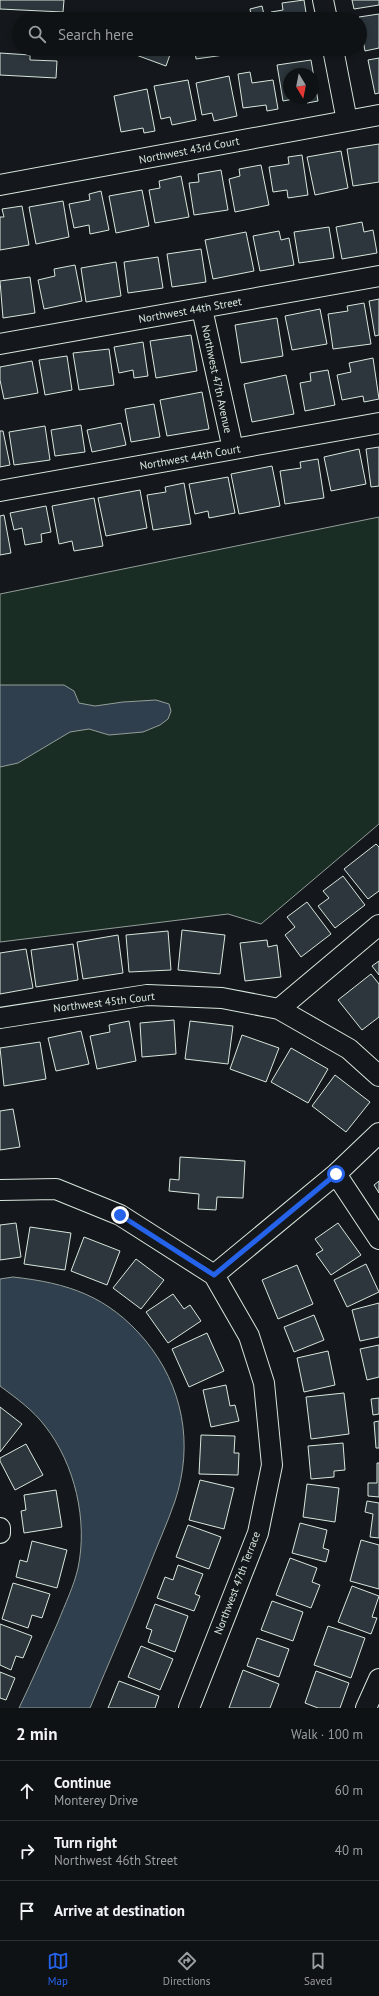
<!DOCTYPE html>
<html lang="en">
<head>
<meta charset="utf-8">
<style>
	body { margin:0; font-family:"PT Sans",sans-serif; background:#1d2022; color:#f1f3f6 }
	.compass { position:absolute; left:283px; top:68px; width:36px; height:36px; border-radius:50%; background:#0f1215; box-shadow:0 2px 6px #0003; rotate:170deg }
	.stop { position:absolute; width:12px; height:12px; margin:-9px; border:3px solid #2563eb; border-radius:50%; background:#fff }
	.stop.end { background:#2563eb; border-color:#fff; box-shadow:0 1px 4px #0008 }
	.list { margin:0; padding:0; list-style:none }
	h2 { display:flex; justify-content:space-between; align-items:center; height:52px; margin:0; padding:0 16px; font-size:17px }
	h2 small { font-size:13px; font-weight:400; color:#9b9ea0 }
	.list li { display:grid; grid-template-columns:26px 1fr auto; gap:12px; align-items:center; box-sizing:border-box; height:60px; padding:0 16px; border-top:1px solid #2f3234 }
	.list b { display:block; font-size:15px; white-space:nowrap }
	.list p { margin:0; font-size:13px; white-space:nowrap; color:#9b9ea0 }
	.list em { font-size:13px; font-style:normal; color:#9b9ea0 }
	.icon { flex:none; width:22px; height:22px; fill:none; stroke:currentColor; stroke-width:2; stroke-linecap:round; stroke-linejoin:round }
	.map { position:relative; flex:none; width:379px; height:1708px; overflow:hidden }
	.search { position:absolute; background:#0f1215; box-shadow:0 2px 6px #0003; left:12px; right:12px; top:12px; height:44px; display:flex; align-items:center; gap:10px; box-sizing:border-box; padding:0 14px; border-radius:22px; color:#9b9ea0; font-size:15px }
	.sheet { height:232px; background:#0f1215 }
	nav { display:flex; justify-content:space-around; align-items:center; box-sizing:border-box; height:56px; border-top:1px solid #2f3234; background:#0f1215; font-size:11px; color:#9b9ea0 }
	nav a { display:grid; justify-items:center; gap:2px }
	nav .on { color:#2563eb }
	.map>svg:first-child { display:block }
	.green { fill:#1a2d24; stroke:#939e99 }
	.water { fill:#2f3f4d; stroke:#939e99 }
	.building { fill:#2c363c; stroke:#d8e6dc }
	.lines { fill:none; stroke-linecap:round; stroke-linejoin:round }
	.minor-casing { stroke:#d8e6dc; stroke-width:22 }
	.minor { stroke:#14181c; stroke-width:20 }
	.route { stroke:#2563eb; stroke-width:5 }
	.labels { text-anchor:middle; stroke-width:3; stroke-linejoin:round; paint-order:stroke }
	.street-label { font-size:11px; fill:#d8e6dc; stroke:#14181c }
</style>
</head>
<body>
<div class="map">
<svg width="379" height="1708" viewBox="0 0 379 1708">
	<rect width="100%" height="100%" fill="#14181c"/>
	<path class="green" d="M379,517V824L261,924L228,914L0,942V594Z"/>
	<path class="water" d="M0,685H64L74,691L79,703L95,706L123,702L156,700L169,704L171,711L168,719L160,725L143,732L109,735L89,729L70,732L18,763L0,767Z
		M13,1277C68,1283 108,1296 145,1340C183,1386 194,1444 175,1501C167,1524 157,1546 148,1569C130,1615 109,1662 90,1708H19C33,1679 45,1651 58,1622C65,1604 74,1586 78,1568C88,1521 75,1464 45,1426C33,1410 16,1398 0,1386V1279Z"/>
	<path class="building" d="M0,0H64L63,12L0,9Z
		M304,0L307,19H272L271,12L283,10L282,3Z
		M352,0H379V5L354,9Z
		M262,6L265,19H232L251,15L250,9Z
		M225,13L226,19H212L211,15Z
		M157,14L171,19H155Z
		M379,14V48L365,51L359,17Z
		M142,15L154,19H140Z
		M129,49H172L166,66L128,52Z
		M195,49H230L231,54L196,59Z
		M0,53L30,55V60L57,61L56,78L0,75Z
		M379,58V93L375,94L368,60Z
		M311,60L318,101L307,103V98H313V74H289V98H299L283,101L277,65Z
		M250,72L252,83L273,80L278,109L267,111L266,105L243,108L238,74Z
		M229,76L237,116L214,121L212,113L202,115L196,83Z
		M188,80L196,120L172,125L170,117L161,119L154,86Z
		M147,89L155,131L144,133L143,128L121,132L114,96Z
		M379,144V182L353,186L347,149Z
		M341,151L348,188L315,195L307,157Z
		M302,155L308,195L288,198L287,190L273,192L269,167L289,164L288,157Z
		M261,165L269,205L235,212L229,179L240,176L239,169Z
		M221,170L228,210L194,215L189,183L199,182L198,174Z
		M181,176L189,217L155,223L149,190L160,188L159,181Z
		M142,190L149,226L116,233L109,196Z
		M101,191L109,230L90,234L89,225L74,228L69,204L90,200L89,194Z
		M63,201L69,237L36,244L29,207Z
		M22,206L29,245L0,250V217H4L2,209Z
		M362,222L364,232L373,230L377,253L342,259L336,227Z
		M329,227L334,258L299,263L294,232Z
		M279,231L281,240L289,238L294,265L260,271L253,236Z
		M246,232L254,271L213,279L205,240Z
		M201,249L206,282L172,287L167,254Z
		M158,257L163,288L128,293L124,262Z
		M116,262L121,296L86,302L81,268Z
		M75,265L82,301L44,309L38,280L55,276L54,269Z
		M30,277L35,313L3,318L0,281Z
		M379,299V335L375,336L369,301Z
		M364,303L371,344L333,349L328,314L348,311L347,306Z
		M320,309L327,344L292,350L285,316Z
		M277,318L283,356L241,363L235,325Z
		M191,335L197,371L156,378L150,341Z
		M143,342L148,376L134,378L133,370L119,373L114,347Z
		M109,349L114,385L79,390L73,353Z
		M67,356L72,390L45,395L39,360Z
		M373,358L379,399L364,402L363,396L342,400L337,375L351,372L349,363Z
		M32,361L38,393L4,399L0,380V367Z
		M328,370L335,405L305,411L300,383L311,381L310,373Z
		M286,375L294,414L252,422L244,384Z
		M202,392L209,429L167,436L160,400Z
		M154,404L160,437L131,442L125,409Z
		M121,423L126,445L92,452L87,430Z
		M81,425L85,452L55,456L51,430Z
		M45,426L50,460L14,465L9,432Z
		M0,431H3L10,465L0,467Z
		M379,447V486L371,487L366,449Z
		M359,449L366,484L331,491L324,457Z
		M318,459L324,498L285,504L280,471L301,468L300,462Z
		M272,466L280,506L239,514L231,474Z
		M228,477L235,513L209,518L208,511L195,514L189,484Z
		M184,483L191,524L153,530L147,495L166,492L165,487Z
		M140,490L147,528L106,536L98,498Z
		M94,498L103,546L74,551L72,541L59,544L52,506Z
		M46,506L51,532L41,534L42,542L25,545L22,528L14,530L10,513Z
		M4,515L11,553L0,555V516Z
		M376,844L379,847V891L368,899L344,869Z
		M343,876L365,905L335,928L318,906L329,898L323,891Z
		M307,902L331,934L301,957L285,935L295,927L287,917Z
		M182,930L225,935L220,974L178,970Z
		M168,931L171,970L129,972L126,935Z
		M118,935L123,973L83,979L77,942Z
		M267,940L268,947L277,945L281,977L245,981L240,943Z
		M73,944L78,980L36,987L31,950Z
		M26,949L33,988L0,994V953Z
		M379,961V975L372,966Z
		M371,974L379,984V1017L362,1030L338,1000Z
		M174,1020L176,1054L142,1057L140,1023Z
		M129,1021L136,1061L97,1069L90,1036L110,1032L109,1025Z
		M190,1021L233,1026L228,1064L185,1059Z
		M81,1031L89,1064L56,1071L48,1038Z
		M242,1035L279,1048L266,1082L230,1069Z
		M40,1042L46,1079L4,1086L0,1048Z
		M291,1048L328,1069L308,1103L271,1082Z
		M335,1075L370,1102L346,1132L312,1106Z
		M13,1109L20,1147L0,1150V1111Z
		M180,1157L245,1161L243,1198L217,1197L216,1210L198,1209L199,1194L169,1191L170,1179L179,1180Z
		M379,1181V1193L374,1185Z
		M16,1223L21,1257L0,1260V1225Z
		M338,1223L361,1255L331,1275L316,1254L323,1250L315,1239Z
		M30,1227L71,1233L65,1270L24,1264Z
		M84,1237L120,1251L107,1285L71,1271Z
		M136,1259L164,1280L141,1309L113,1288Z
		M366,1264L379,1292L347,1307L334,1280Z
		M297,1265L313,1304L278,1319L262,1280Z
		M173,1294L184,1309L190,1305L201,1321L168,1343L146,1312Z
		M379,1303V1337L360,1341L352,1310Z
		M314,1315L324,1340L294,1352L284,1327Z
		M207,1333L224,1371L189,1387L172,1349Z
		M379,1345V1377L367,1380L360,1349Z
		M328,1351L335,1385L304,1392L297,1358Z
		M226,1385L230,1406L235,1405L239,1421L211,1427L203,1390Z
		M344,1393L349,1434L311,1439L306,1397Z
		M379,1398V1414L373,1415L371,1399Z
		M0,1407L22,1424L0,1452Z
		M379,1421V1448H376L374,1422Z
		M201,1435L235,1436L234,1453H239L238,1475L199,1474Z
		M343,1443L345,1470L334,1471V1477L311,1479L308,1446Z
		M26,1444L43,1475L15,1490L0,1461V1458Z
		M377,1463H379V1497L368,1496V1483H377Z
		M200,1480L234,1488L224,1529L189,1520Z
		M307,1484L339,1488L335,1522L303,1517Z
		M56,1490L62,1527L24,1533L21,1511L26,1510L24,1495Z
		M367,1501L379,1503V1538L370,1537L373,1514L365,1512Z
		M300,1523L327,1530L323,1548L329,1550L326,1562L292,1553Z
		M188,1525L221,1537L209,1569L176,1557Z
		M361,1540L379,1545V1589L350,1581Z
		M32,1541L67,1550L57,1588L16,1577L20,1560L27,1562Z
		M290,1558L317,1568L312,1582L320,1585L311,1608L276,1595Z
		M178,1565L203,1574L195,1594L200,1596L194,1611L157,1598L165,1577L173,1580Z
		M13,1583L50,1594L42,1618L32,1615L28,1628L2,1619Z
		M352,1586L379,1596L372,1617L377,1618L371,1634L338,1622Z
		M272,1601L303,1612L293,1641L261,1630Z
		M155,1604L188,1616L175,1652L148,1642L152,1630L146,1628Z
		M0,1624L32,1636L23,1658L16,1656L11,1670L0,1665Z
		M328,1626L365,1638L351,1678L314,1665Z
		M257,1638L289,1649L279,1677L247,1666Z
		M141,1646L173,1659L160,1690L128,1677Z
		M243,1670L279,1684L270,1708H229Z
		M316,1671L349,1683L340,1708H318L305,1703Z
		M0,1672L15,1678L6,1700L0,1698Z
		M119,1681L159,1696L155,1708H108Z"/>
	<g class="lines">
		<g class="minor-casing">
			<path id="minor" d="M323,0L327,19
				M333,49L347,121
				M0,185L379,115
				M202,309L233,449
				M0,344L379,276
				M0,491L379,423
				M279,1009L379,925
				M0,1018L147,995L222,998L279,1009L349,1049L379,1076
				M336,1174L379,1239
				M0,1190L56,1189L120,1215L214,1275L249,1336L264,1383L272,1465L258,1533L189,1708
				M214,1275L336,1174L379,1133
				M0,1528V1533
				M366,1708L379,1679"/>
		</g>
		<use href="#minor" class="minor"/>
	</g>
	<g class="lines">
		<path class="route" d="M120,1215L214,1275L336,1174"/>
	</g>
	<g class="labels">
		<g class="street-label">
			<text transform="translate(189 150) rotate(-11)" y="4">Northwest 43rd Court</text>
			<text transform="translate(190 310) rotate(-10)" y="4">Northwest 44th Street</text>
			<text transform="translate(217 379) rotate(78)" y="4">Northwest 47th Avenue</text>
			<text transform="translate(190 457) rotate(-10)" y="4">Northwest 44th Court</text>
			<text transform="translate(104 1002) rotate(-7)" y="4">Northwest 45th Court</text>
			<text transform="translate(237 1583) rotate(-69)" y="4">Northwest 47th Terrace</text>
		</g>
	</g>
</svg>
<svg class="compass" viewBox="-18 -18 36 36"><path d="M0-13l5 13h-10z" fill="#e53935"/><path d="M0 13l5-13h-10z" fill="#9b9ea0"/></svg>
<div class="stop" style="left:336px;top:1174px"></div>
<div class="stop end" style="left:120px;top:1215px"></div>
<div class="search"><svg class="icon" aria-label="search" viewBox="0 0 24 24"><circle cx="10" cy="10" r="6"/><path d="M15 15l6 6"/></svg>Search here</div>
</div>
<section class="sheet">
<h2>2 min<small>Walk · 100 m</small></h2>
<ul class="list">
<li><svg class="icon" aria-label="ahead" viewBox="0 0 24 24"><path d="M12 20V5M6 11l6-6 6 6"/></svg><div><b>Continue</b><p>Monterey Drive</p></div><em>60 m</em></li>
<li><svg class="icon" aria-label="right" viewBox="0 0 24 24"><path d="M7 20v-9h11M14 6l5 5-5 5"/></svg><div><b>Turn right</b><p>Northwest 46th Street</p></div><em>40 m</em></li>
<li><svg class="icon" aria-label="arrive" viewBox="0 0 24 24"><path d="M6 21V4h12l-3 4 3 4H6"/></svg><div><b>Arrive at destination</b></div></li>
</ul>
</section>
<nav>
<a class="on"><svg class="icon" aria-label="map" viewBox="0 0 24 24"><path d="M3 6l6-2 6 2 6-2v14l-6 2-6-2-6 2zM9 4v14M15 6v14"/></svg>Map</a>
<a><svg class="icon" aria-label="directions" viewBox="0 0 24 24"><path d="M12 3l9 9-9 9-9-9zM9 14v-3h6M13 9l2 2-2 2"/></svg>Directions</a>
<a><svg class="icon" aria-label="saved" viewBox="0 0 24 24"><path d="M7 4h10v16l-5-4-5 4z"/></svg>Saved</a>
</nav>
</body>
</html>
